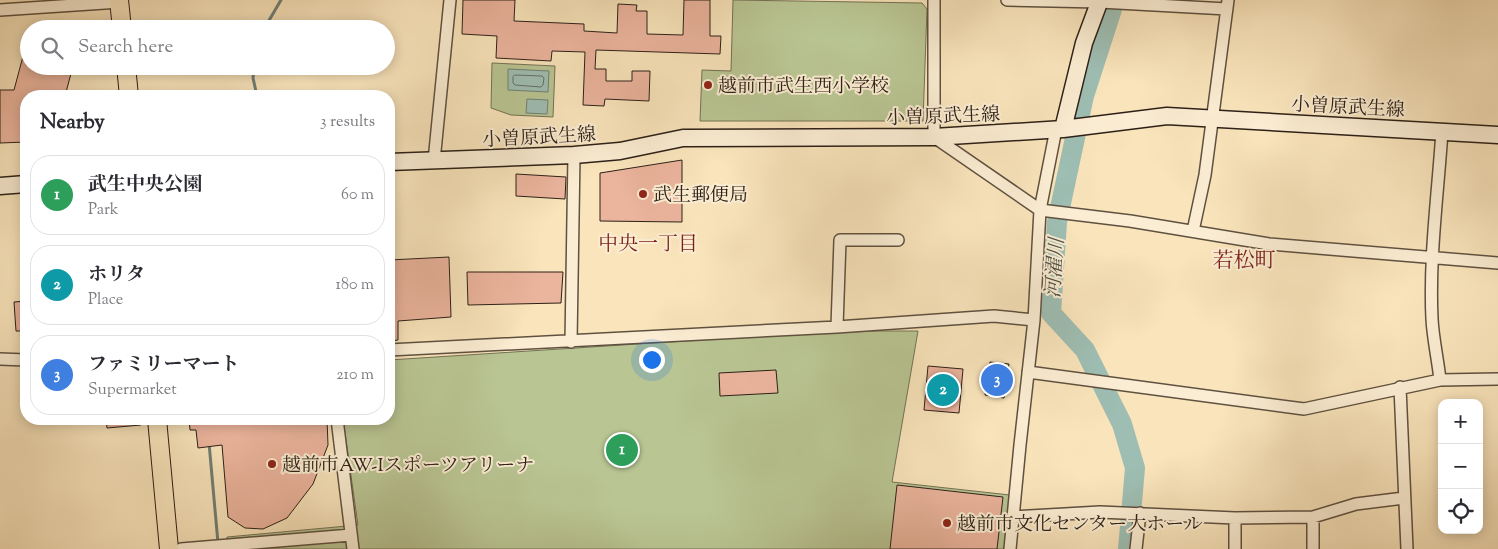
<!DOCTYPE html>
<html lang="en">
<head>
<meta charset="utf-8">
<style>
	body { margin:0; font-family:"Sorts Mill Goudy","Noto Serif JP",serif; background:#f7f7f7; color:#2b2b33 }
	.controls { position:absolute; right:15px; bottom:15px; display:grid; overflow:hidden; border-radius:10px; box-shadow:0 2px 12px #0003 }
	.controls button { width:45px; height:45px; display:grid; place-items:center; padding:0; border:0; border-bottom:1px solid #e1e1e2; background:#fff; color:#2b2b33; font:25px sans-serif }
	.you { position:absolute; left:651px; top:359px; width:18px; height:18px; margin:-12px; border:4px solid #fff; border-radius:50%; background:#1a73e8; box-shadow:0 0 0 8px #1a73e833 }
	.badge { display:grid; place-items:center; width:32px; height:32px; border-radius:50%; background:#b45309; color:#fff; font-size:16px; font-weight:700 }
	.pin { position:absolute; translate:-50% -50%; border:2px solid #fff; box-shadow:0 1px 5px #0006 }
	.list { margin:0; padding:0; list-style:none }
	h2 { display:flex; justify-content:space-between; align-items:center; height:65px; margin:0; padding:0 20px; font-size:21px }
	h2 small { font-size:16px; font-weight:400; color:#7c7c81 }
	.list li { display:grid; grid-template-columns:32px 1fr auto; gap:15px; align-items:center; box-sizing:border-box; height:80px; margin:0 10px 10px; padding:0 10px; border:1px solid #e1e1e2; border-radius:20px }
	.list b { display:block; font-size:19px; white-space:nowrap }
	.list p { margin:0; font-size:16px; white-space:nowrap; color:#7c7c81 }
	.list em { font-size:16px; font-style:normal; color:#7c7c81 }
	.icon { flex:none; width:28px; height:28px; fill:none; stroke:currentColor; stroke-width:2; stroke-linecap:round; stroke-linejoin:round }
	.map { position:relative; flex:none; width:1498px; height:549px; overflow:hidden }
	.search { position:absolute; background:#fff; box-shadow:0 2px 12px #0003; left:20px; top:20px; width:375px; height:55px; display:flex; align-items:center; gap:12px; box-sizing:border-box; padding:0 18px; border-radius:28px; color:#7c7c81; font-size:19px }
	.panel { position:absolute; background:#fff; box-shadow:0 2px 12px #0003; left:20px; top:90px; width:375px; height:335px; border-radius:20px }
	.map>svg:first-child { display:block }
	.green { fill:#b9c593; stroke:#727255 }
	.water { fill:#9ebeb3; stroke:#707f75 }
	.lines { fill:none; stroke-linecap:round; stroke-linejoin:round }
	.shore { stroke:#656f65; stroke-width:1 }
	.stream { stroke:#707f75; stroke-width:3 }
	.river { stroke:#9ebeb3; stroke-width:20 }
	.building { fill:#ebb49d; stroke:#2c2017 }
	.street-casing { stroke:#5f5140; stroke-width:14 }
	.secondary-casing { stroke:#2c2017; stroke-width:19 }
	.primary-casing { stroke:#2c2017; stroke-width:20 }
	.street { stroke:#fbedd3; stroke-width:11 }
	.secondary { stroke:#fbedd3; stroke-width:16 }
	.primary { stroke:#f9e4bb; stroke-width:18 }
	.poi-dot { fill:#8f2418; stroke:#fbedd3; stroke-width:2 }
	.labels { text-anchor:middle; stroke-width:4; stroke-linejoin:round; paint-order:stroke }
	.poi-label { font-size:19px; fill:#2c2017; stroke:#fbedd3; text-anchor:start }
	.street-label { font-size:19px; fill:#2c2017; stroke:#fbedd3 }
	.neighbourhood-label { font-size:20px; fill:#7a1f14; stroke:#fbedd3 }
	.water-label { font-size:20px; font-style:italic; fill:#4e4f46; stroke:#fbedd3 }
	.quarter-label { font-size:21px; fill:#7a1f14; stroke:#fbedd3 }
</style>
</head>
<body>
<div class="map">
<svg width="1498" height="549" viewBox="0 0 1498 549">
	<rect width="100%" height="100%" fill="#f9e4bb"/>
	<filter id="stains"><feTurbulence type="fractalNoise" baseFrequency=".004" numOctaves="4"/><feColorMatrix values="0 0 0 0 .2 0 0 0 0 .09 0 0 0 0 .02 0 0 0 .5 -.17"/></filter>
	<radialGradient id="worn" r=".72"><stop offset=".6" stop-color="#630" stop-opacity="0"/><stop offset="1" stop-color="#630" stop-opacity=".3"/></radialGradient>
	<path class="green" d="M733,0L922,3L927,9L923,121H700L702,70L731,71Z
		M492,63L555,66L553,117L511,115L491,108Z
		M840,331H918L892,482L1010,495L1005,549H227V537L358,525L343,419H389V360Z"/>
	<path class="water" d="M508,69L549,71L548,92L508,90Z
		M527,99L548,100L547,114L526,113Z"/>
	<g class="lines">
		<path class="shore" d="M515,75L542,76L544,78L543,85L541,87L515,85L513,83V77Z"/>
		<path class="stream" d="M264,29L281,0
			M254,66L253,78L257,96
			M209,443L218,543"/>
		<path class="river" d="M1115,0L1084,96L1057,222L1051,313L1085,350L1122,424L1135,468L1128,549"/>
	</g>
	<path class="building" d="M463,0H515L514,21L584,24V31L617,33L618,4L637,5L636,11H647V34L683,35L684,0H710V36H721L720,54L596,50L595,69H606V81H632V71H650L649,101L605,99L604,106L583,105L585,52L552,51L551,61L496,58L497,36L462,34Z
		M26,45H29V66H73L65,96H26V142L0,143V90H14Z
		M682,160V222L600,221V173Z
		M516,174L566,177L565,199L516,196Z
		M449,257L451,317L398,321V340L389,341V260Z
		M467,272H563L561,303L468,305Z
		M26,301V331H16L14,302Z
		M990,362L1009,364L1004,398L985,395Z
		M928,366L963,369L959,413L924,410Z
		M776,370L778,393L720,396L719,373Z
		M106,419H141V425L107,428Z
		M189,419H327L328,445L313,484L287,518L263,529L245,528L228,517L222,445L198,448L196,430H190Z
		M897,485L1003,497L997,549H890Z"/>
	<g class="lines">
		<g class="street-casing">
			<path id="street" d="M934,0V137L1040,210L1130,221L1269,244L1498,263
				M1007,0L1100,2L1227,9
				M0,10L120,2
				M434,161L450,0
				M1193,231L1205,175L1228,0
				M837,327L840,240H898
				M571,342L574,155
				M389,350L837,327L994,316L1034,320
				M0,359L26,360
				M1028,372L1304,409L1440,380L1498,379
				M1440,380C1438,360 1433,339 1432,319C1429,257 1438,193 1442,131
				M1400,387L1407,549
				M337,419L353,549
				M1013,517L1100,512L1235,518L1313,517L1356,504L1404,498
				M1235,518V549
				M181,549L351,535
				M1010,549L1020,445L1034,320L1040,210L1056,129
				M1136,549L1140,513
				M1313,549V517"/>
		</g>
		<g class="secondary-casing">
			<path id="secondary" d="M1063,129L1084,43L1100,0
				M389,162L574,155L620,151L683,138L934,137L1063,129L1167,116L1498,135
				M0,186L26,184"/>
		</g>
		<g class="primary-casing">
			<path id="primary" d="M119,0L122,29
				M126,66L129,96
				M157,419L169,549"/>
		</g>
		<use href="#street" class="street"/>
		<use href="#secondary" class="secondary"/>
		<use href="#primary" class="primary"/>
	</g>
	<g class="poi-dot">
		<circle cx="708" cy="85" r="5"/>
		<circle cx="643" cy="194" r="5"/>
		<circle cx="272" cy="464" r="5"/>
		<circle cx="947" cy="523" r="5"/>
	</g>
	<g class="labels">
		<g class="poi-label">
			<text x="718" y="92">越前市武生西小学校</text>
			<text x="653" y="201">武生郵便局</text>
			<text x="282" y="471">越前市AW-Iスポーツアリーナ</text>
			<text x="957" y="530">越前市文化センター大ホール</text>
		</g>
		<g class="street-label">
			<text transform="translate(1348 106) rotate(3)" y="7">小曽原武生線</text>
			<text transform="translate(943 115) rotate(-2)" y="7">小曽原武生線</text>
			<text transform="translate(539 136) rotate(-3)" y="7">小曽原武生線</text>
		</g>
		<g class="neighbourhood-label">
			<text x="648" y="250">中央一丁目</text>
		</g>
		<g class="water-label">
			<text transform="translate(1054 268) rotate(-86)" y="7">河濯川</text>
		</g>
		<g class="quarter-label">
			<text x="1244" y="267">若松町</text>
		</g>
	</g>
	<rect width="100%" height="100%" filter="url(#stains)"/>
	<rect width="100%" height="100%" fill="url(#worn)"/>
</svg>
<div class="controls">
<button>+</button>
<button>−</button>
<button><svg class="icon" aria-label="locate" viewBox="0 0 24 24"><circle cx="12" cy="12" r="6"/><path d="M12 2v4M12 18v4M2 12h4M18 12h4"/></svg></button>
</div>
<div class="you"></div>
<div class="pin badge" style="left:622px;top:450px;background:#2e9e5b">1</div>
<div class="pin badge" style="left:943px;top:390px;background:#0f9aa8">2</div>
<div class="pin badge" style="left:997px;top:380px;background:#3f7fe0">3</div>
<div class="search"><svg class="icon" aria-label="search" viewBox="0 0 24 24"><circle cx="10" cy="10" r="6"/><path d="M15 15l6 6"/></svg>Search here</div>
<section class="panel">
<h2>Nearby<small>3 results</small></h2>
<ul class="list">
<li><span class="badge" style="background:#2e9e5b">1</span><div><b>武生中央公園</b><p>Park</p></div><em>60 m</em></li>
<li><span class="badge" style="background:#0f9aa8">2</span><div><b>ホリタ</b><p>Place</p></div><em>180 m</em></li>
<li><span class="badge" style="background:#3f7fe0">3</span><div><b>ファミリーマート</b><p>Supermarket</p></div><em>210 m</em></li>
</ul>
</section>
</div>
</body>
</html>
